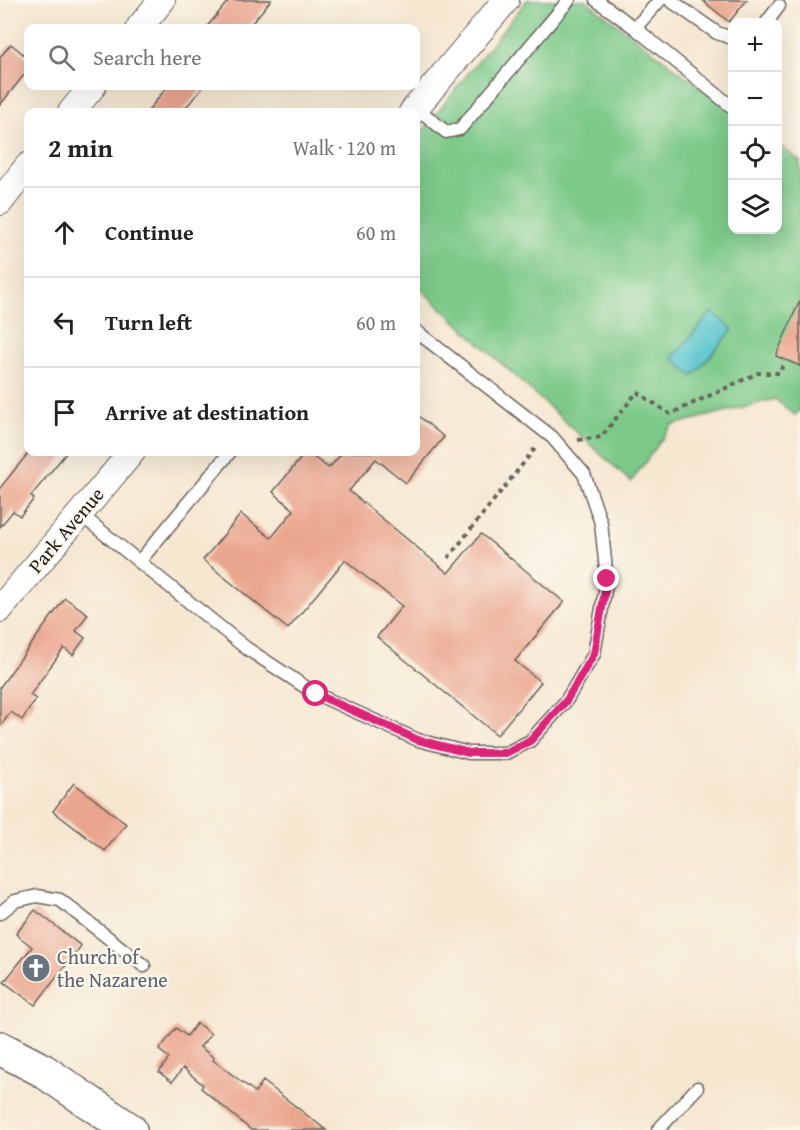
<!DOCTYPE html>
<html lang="en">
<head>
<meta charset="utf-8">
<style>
	body { margin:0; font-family:"Gentium Book Plus",serif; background:#f2f2f2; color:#222 }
	.controls { position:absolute; right:18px; top:18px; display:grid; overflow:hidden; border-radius:12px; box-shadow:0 6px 24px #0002 }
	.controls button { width:54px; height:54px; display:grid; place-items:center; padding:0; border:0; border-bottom:2px solid #e0e0e0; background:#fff; color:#222; font:30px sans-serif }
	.stop { position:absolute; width:18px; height:18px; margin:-14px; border:4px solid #db2777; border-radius:50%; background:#fff }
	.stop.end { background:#db2777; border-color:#fff; box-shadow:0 2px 6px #0008 }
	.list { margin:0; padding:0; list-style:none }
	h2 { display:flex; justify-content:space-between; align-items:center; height:78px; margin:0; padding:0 24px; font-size:26px }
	h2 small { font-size:20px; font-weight:400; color:#767676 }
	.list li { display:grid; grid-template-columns:39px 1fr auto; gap:18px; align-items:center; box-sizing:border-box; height:90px; padding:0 24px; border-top:2px solid #e0e0e0 }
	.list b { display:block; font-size:22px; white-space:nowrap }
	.list em { font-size:20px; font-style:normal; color:#767676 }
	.icon { flex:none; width:33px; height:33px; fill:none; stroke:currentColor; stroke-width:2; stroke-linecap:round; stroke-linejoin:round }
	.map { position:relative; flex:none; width:800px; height:1130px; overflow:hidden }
	.search { position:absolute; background:#fff; box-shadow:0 6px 24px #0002; left:24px; top:24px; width:396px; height:66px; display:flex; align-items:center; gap:15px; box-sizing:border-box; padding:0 21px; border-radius:12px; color:#767676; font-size:22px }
	.panel { position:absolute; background:#fff; box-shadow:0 6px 24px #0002; left:24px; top:108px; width:396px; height:348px; border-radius:12px }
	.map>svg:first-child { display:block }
	.green { fill:#7bc989; stroke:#4c7252; stroke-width:1.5 }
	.water { fill:#59c6cf; stroke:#3a7176; stroke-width:1.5 }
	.building { fill:#eaa58e }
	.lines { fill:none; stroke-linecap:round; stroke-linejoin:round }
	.lane-casing { stroke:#68635b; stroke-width:15 }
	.street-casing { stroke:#68635b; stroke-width:28 }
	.secondary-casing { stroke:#68635b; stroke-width:36 }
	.path { stroke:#68635b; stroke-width:4; stroke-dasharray:4.5 4.5; stroke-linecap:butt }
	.lane { stroke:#fff; stroke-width:12 }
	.street { stroke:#fff; stroke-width:26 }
	.secondary { stroke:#fff; stroke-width:33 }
	.route { stroke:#db2777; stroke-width:8 }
	.labels { text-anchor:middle; stroke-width:4.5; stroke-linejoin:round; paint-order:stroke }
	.street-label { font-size:20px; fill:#1c1c1c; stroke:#fbf7ec }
	.worship-label { font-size:20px; fill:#5b616d; stroke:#fbf7ec; text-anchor:start }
</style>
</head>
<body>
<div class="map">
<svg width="800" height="1130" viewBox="0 0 800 1130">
	<rect width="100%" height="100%" fill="#fbf7ec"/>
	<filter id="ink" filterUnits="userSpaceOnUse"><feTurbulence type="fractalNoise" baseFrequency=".0167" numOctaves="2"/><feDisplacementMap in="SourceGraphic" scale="12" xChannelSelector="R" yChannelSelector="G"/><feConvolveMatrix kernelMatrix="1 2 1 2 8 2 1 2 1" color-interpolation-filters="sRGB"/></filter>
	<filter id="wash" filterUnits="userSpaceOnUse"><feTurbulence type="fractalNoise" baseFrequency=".008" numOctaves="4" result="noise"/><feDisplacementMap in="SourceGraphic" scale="24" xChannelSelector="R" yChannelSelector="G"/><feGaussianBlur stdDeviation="1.35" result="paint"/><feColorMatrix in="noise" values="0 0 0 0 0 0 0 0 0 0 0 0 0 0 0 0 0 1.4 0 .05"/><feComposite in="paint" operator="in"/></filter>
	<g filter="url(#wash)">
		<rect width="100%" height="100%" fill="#f6e7d1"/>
		<path class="green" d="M527,0H585L732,111V230H778V144L800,161V410L795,415L775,399L672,425L631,482L416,285V139Z"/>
		<path class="water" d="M712,312L733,329L693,376L672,358Z"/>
		<g id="blocks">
			<path class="building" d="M229,0H271L248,28H206Z
				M702,0H747L729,22Z
				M11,44L28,58V70L0,105V57Z
				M168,86H204L182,112H147Z
				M800,300V366L776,356Z
				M416,414L444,437L406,483L376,459L349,491L448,573L481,534L564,602L515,661L541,682L497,735L377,637L402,606L345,560L288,629L203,560L241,514L271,538L294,510L273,492L306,452L329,468L343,452H416Z
				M29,452H67L31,496L34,499L20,516L13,511L0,527V488Z
				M65,598L88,614L76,631L85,638L73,655L64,648L61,652L30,695L36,699L22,720L11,712L0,726V687Z
				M74,783L126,824L105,851L53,811Z
				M35,910L81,946L35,1005L4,982L32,947L16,934Z
				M197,1023L211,1034L200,1047L214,1058L213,1060L255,1092L263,1081L326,1130H251L201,1088L203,1085L183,1068L172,1082L159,1072L169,1058L159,1050L176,1028L187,1036Z"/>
		</g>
	</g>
	<g filter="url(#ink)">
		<use href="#blocks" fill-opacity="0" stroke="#68635b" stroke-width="1.5"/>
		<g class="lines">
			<g class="lane-casing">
				<path id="lane" d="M596,0L635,28L660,0
					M670,0L717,33L732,38
					M767,22L779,6
					M635,28L732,107
					M417,108L446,132L460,129L569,0
					M80,514L246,648L316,694L418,740L469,753H506L530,741L566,701L594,654L607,579L601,523L584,474L552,437L416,331
					M139,562L230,452
					M0,913L15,901L37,896L60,900L144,966
					M658,1130L697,1088"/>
			</g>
			<g class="street-casing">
				<path id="street" d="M139,28L162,0
					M71,112L93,86
					M412,112L506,0
					M0,202L28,166
					M0,609L132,452"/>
			</g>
			<g class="secondary-casing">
				<path id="secondary" d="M0,1048L42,1070L130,1130"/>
			</g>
			<path class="path" d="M578,440L601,437L637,392L670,414L758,373H780L783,364
				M448,558L537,446"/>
			<use href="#lane" class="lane"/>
			<use href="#street" class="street"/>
			<use href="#secondary" class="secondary"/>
		</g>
	</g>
	<g class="lines" filter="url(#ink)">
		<path class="route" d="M316,694L418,740L469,753H506L530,741L566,701L594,654L607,579"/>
	</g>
	<defs>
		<g id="church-disc" transform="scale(1.5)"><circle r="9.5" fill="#6b7280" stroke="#fbf7ec"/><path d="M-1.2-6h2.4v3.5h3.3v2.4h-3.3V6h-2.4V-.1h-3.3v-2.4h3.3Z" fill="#fff"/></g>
	</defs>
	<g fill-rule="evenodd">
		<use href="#church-disc" x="36" y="968"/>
	</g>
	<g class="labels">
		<g class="street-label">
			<text transform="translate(66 530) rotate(-50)" y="7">Park Avenue</text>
		</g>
		<g class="worship-label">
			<text x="57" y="964">Church of<tspan x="57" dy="23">the Nazarene</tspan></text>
		</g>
	</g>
</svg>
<div class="controls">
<button>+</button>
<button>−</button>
<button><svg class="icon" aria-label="locate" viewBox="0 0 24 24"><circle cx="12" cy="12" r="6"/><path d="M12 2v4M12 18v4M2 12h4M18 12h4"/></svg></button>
<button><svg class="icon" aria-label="layers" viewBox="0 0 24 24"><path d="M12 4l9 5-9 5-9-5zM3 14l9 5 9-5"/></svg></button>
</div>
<div class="stop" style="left:316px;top:694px"></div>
<div class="stop end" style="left:607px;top:579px"></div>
<div class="search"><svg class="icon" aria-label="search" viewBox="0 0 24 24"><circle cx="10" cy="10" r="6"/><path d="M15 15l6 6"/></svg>Search here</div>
<section class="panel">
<h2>2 min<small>Walk · 120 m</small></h2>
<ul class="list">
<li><svg class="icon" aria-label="ahead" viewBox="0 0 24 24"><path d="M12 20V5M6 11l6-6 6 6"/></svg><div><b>Continue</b></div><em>60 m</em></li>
<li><svg class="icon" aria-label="left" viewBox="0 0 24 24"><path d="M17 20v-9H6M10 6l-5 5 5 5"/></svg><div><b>Turn left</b></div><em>60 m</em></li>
<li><svg class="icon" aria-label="arrive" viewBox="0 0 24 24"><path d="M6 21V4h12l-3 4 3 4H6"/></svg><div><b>Arrive at destination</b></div></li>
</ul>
</section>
</div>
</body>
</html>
